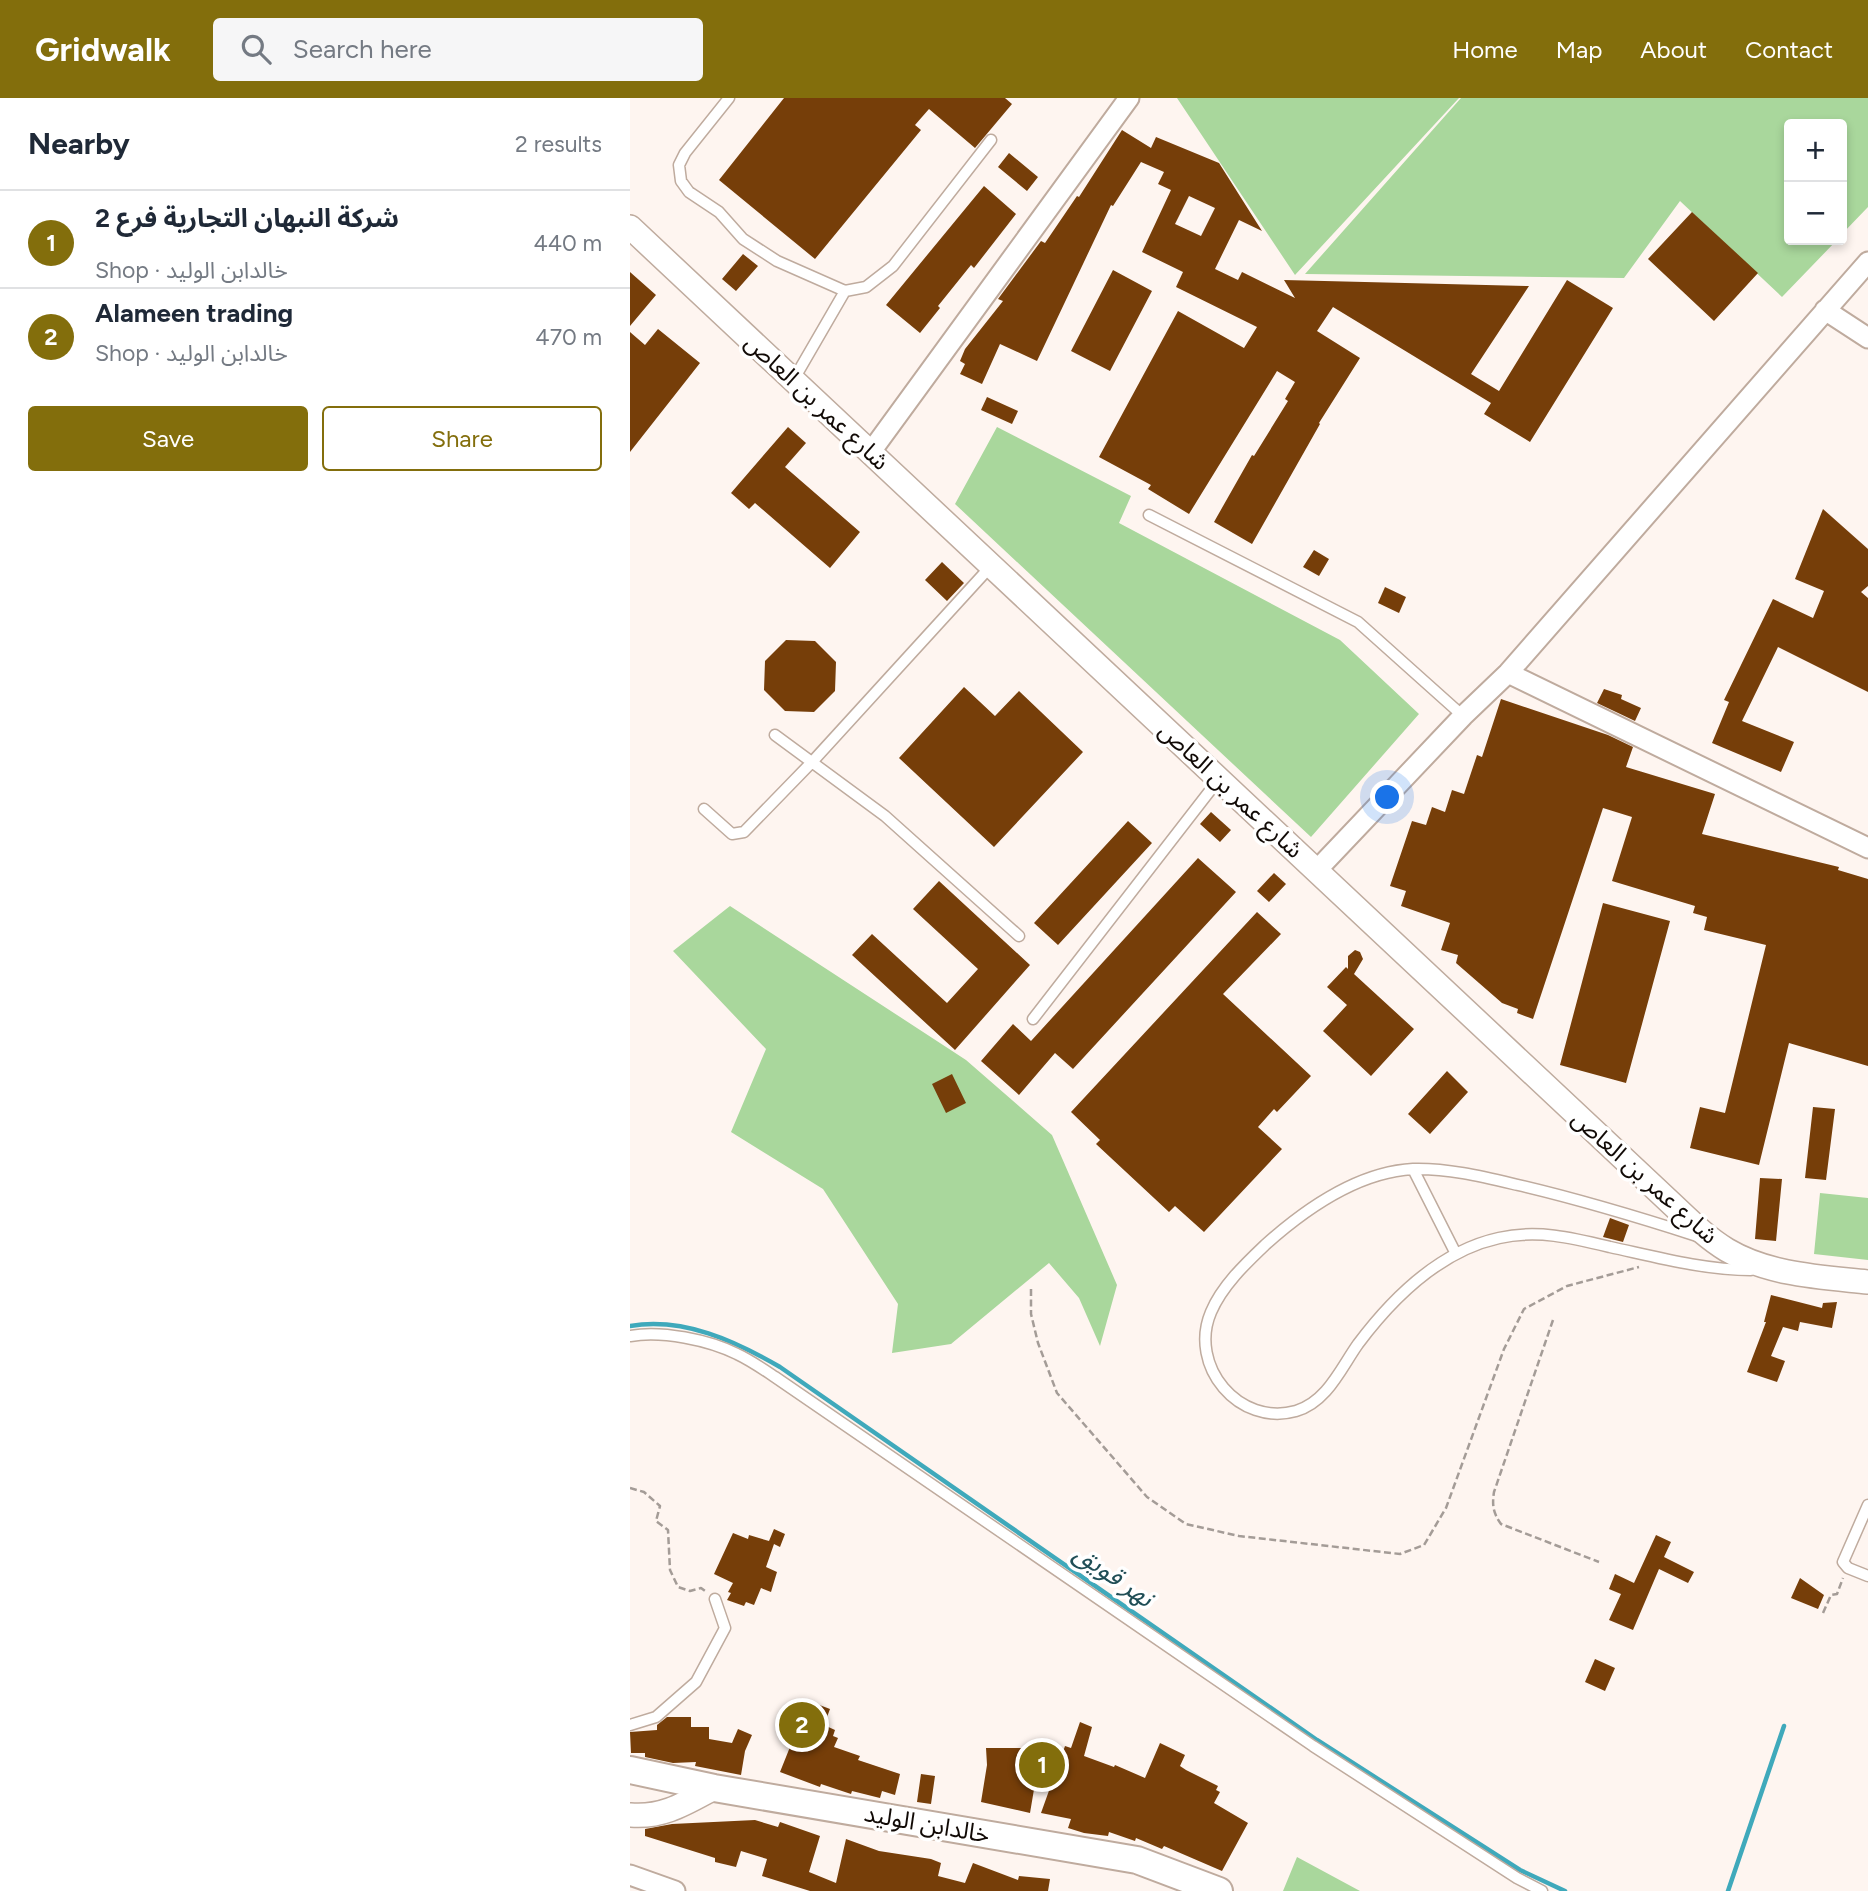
<!DOCTYPE html>
<html lang="en">
<head>
<meta charset="utf-8">
<style>
	body { margin:0; font-family:Figtree,"Noto Sans Arabic",sans-serif; background:#f6f6f7; color:#1f2937 }
	.controls { position:absolute; right:21px; top:21px; display:grid; overflow:hidden; border-radius:7px; box-shadow:0 4px 10px #0003 }
	.controls button { width:63px; height:63px; display:grid; place-items:center; padding:0; border:0; border-bottom:2px solid #e0e1e3; background:#fff; color:#1f2937; font:35px sans-serif }
	.you { position:absolute; left:758px; top:700px; width:24px; height:24px; margin:-18px; border:5px solid #fff; border-radius:50%; background:#1a73e8; box-shadow:0 0 0 10px #1a73e833 }
	.badge { display:grid; place-items:center; width:46px; height:46px; border-radius:50%; background:#836e0c; color:#fff; font-size:23px; font-weight:700 }
	.pin { position:absolute; translate:-50% -50%; border:4px solid #fff; box-shadow:0 2px 7px #0006 }
	.list { margin:0; padding:0; list-style:none }
	h2 { display:flex; justify-content:space-between; align-items:center; height:91px; margin:0; padding:0 28px; font-size:30px }
	h2 small { font-size:23px; font-weight:400; color:#747a83 }
	.list li { display:grid; grid-template-columns:46px 1fr auto; gap:21px; align-items:center; box-sizing:border-box; height:98px; padding:0 28px; border-top:2px solid #e0e1e3 }
	.list b { display:block; font-size:26px; white-space:nowrap }
	.list p { margin:0; font-size:23px; white-space:nowrap; color:#747a83 }
	.list em { font-size:23px; font-style:normal; color:#747a83 }
	.actions { display:flex; gap:14px; padding:21px 28px }
	.actions a { flex:1; padding:16px 0; border:2px solid #836e0c; border-radius:7px; text-align:center; font-size:24px; color:#836e0c }
	.actions .main { background:#836e0c; color:#fff }
	.icon { flex:none; width:38px; height:38px; fill:none; stroke:currentColor; stroke-width:2; stroke-linecap:round; stroke-linejoin:round }
	.map { position:relative; flex:none; width:1238px; height:1793px; overflow:hidden }
	header { display:flex; align-items:center; gap:42px; box-sizing:border-box; height:98px; padding:0 35px; background:#836e0c; color:#fff }
	header strong { font-size:33px }
	nav { display:flex; gap:38px; margin-inline-start:auto; font-size:24px }
	.search { width:490px; height:63px; background:#f6f6f7; display:flex; align-items:center; gap:18px; box-sizing:border-box; padding:0 24px; border-radius:7px; color:#747a83; font-size:26px }
	main { display:flex }
	aside { flex:1; background:#fff }
	.map>svg:first-child { display:block }
	.green { fill:#a9d79c }
	.lines { fill:none; stroke-linecap:round; stroke-linejoin:round }
	.stream { stroke:#3fa9bb; stroke-width:4.5 }
	.building { fill:#763e09; fill-rule:evenodd }
	.service-casing { stroke:#bfab9e; stroke-width:13 }
	.minor-casing { stroke:#bfab9e; stroke-width:23 }
	.tertiary-casing { stroke:#bfab9e; stroke-width:26 }
	.secondary-casing { stroke:#bfab9e; stroke-width:30 }
	.path { stroke:#a49c97; stroke-width:2.5; stroke-dasharray:7 3.5; stroke-linecap:butt }
	.service { stroke:#fff; stroke-width:10 }
	.minor { stroke:#fff; stroke-width:19 }
	.tertiary { stroke:#fff; stroke-width:23 }
	.secondary { stroke:#fff; stroke-width:26 }
	.labels { text-anchor:middle; stroke-width:7; stroke-linejoin:round; paint-order:stroke }
	.street-label { font-size:24px; fill:#110a06; stroke:#fff }
	.water-label { font-size:26px; font-style:italic; fill:#204e56; stroke:#fff }
</style>
</head>
<body>
<header>
<strong>Gridwalk</strong>
<div class="search"><svg class="icon" aria-label="search" viewBox="0 0 24 24"><circle cx="10" cy="10" r="6"/><path d="M15 15l6 6"/></svg>Search here</div>
<nav><a>Home</a><a>Map</a><a>About</a><a>Contact</a></nav>
</header>
<main>
<aside>
<h2>Nearby<small>2 results</small></h2>
<ul class="list">
<li><span class="badge">1</span><div><b>شركة النبهان التجارية فرع 2</b><p>Shop · خالدابن الوليد</p></div><em>440 m</em></li>
<li><span class="badge">2</span><div><b>Alameen trading</b><p>Shop · خالدابن الوليد</p></div><em>470 m</em></li>
</ul>
<div class="actions"><a class="main">Save</a><a>Share</a></div>
</aside>
<div class="map">
<svg width="1238" height="1793" viewBox="0 0 1238 1793">
	<rect width="100%" height="100%" fill="#fef5f0"/>
	<path class="green" d="M547,0H829L665,177Z
		M831,0H1238V109L1212,136V26H1159V142H1207L1152,199L1050,103L994,180L675,176Z
		M367,329L501,398L489,425L710,542L789,616L681,739L325,406Z
		M100,808L336,962L422,1037L487,1187L470,1248L449,1200L419,1165L321,1246L262,1255L268,1206L193,1091L101,1034L136,951L43,853Z
		M1190,1095L1238,1100V1162L1184,1156Z
		M667,1759L730,1793H653Z"/>
	<g class="lines">
		<path class="stream" d="M0,1228C54,1219 105,1243 150,1269L687,1642L890,1772L935,1793
			M1098,1793L1154,1628"/>
	</g>
	<path class="building" d="M154,0H375L382,6L345,50L299,11L285,27L291,32L185,161L89,82Z
		M492,32L521,50L526,39L589,65L632,133L609,122L585,171L608,182L612,174L665,200L654,182L899,188L841,276L869,293L937,182L983,210L900,344L854,316L861,305L703,209L687,233L730,260L689,325L690,326L622,446L584,424L622,357L624,358L658,303L655,301L665,284L647,273L559,416L518,391L521,387L469,359L548,213L614,250L627,229L546,189L553,174L512,154L541,92L528,86L534,74L511,64L483,108L481,107L407,263L370,246L352,286L330,276L335,266L330,263L335,251L373,203L368,201L411,143L415,145L447,98L449,99ZM559,98L585,110L571,138L545,126Z
		M379,55L408,79L397,93L368,69Z
		M354,88L386,116L344,170L341,167L308,208L310,210L290,235L256,207Z
		M1062,114L1128,175L1084,223L1018,161Z
		M113,156L128,168L106,193L92,181Z
		M483,172L522,193L480,273L441,253Z
		M0,174L26,197L0,228Z
		M28,231L70,265L0,354V234L15,247Z
		M357,299L388,313L382,326L351,312Z
		M158,329L176,345L155,369L230,434L200,470L125,405L119,411L101,395Z
		M1193,411L1238,451V488L1231,494L1238,500V594L1148,549L1112,623L1164,644L1151,674L1082,645L1099,604L1094,602L1143,501L1183,520L1194,493L1165,481Z
		M684,452L699,461L689,478L673,469Z
		M312,464L334,485L317,503L295,482Z
		M755,489L776,499L769,515L748,505Z
		M156,542L185,543L206,564L205,593L184,614L155,613L134,592L135,563Z
		M334,589L365,618L389,593L453,654L364,749L269,660Z
		M974,591L992,597L991,601L1011,610L1005,623L967,605Z
		M871,601L978,637L1003,649L996,669L1085,696L1072,736L1209,769L1208,772L1238,781V968L1159,945L1129,1067L1060,1050L1070,1009L1095,1015L1136,847L1074,832L1077,819L1063,815L1065,808L982,783L1002,719L973,710L903,921L887,915L888,911L872,905L826,865L828,857L811,852L820,825L771,808L776,793L760,788L782,723L796,727L802,709L815,714L822,692L834,696L847,657L852,659Z
		M581,714L601,732L590,744L570,726Z
		M498,723L522,745L428,847L404,825Z
		M568,760L606,794L443,971L425,955L389,997L351,963L383,926L401,943Z
		M644,775L656,786L639,804L627,793Z
		M309,783L400,867L325,952L222,857L242,836L317,905L348,871L283,811Z
		M973,805L1040,823L996,985L930,967Z
		M627,814L651,836L593,896L681,978L647,1014L644,1011L628,1029L652,1051L574,1134L545,1108L539,1114L466,1046L470,1042L441,1014Z
		M725,852L730,854L733,861L724,876L784,931L741,978L693,933L717,907L697,889L716,869L718,871V858Z
		M817,973L838,994L800,1036L778,1016Z
		M322,976L336,1005L316,1015L302,986Z
		M1183,1009L1205,1011L1196,1082L1175,1080Z
		M1130,1080L1152,1081L1146,1143L1125,1141Z
		M980,1120L999,1127L993,1144L973,1139Z
		M1141,1197L1192,1210L1193,1205L1207,1204L1202,1230L1170,1224L1168,1233L1153,1229L1141,1258L1155,1263L1147,1284L1117,1274L1136,1224H1134Z
		M144,1431L155,1436L150,1449L144,1446L136,1469L147,1474L141,1494L131,1490L124,1507L116,1504L114,1508L97,1502L101,1495L98,1494L103,1485L84,1476L103,1435L118,1441L119,1437L139,1443Z
		M1026,1437L1041,1444L1034,1459L1064,1474L1058,1485L1029,1471L1003,1532L979,1522L991,1496L979,1491L985,1476L1004,1485Z
		M1170,1480L1194,1497L1188,1511L1161,1500Z
		M965,1561L985,1570L975,1593L955,1584Z
		M171,1600L200,1611L194,1627L205,1632L203,1638L208,1640L204,1649L230,1658L228,1662L270,1676L265,1697L252,1693L250,1700L222,1693L221,1696L191,1686L190,1689L150,1674L162,1644L155,1641Z
		M37,1619H61V1629H79V1641L102,1645L108,1631L122,1637L115,1653L111,1677L65,1668L66,1664L43,1665L15,1659V1655H1L0,1634L27,1632V1627Z
		M450,1624L462,1629L454,1658L484,1669L485,1667L515,1680L530,1645L555,1657L550,1668L556,1672L588,1688L586,1692L590,1694L584,1705L618,1725L592,1773L534,1748L532,1751L506,1740L505,1743L479,1734L478,1738L454,1735L438,1730L441,1721L411,1715L435,1648L441,1650Z
		M356,1650H411L400,1715L351,1704L357,1667Z
		M291,1676L305,1678L301,1706L287,1704Z
		M125,1722L148,1729L150,1724L190,1738L179,1774L206,1785L216,1741L249,1753L301,1761L311,1765L308,1778L335,1785L343,1765L388,1782L389,1778L420,1781L418,1793H180L132,1778L137,1761L111,1753L106,1769L85,1764V1760L15,1738V1731L42,1726Z"/>
	<g class="lines">
		<g class="service-casing">
			<path id="service" d="M99,0L55,55L49,67L51,83L59,94L89,114L113,141L147,163L215,193L236,189L263,168L361,42
				M164,281L215,193
				M519,417L728,524L833,618
				M145,637L255,718L389,838
				M74,711L102,736L114,734L183,663L361,468
				M403,921L589,681
				M783,1071L825,1154
				M1067,1138C1008,1119 948,1101 888,1087C854,1079 818,1070 783,1071C728,1074 674,1112 635,1147C615,1166 592,1188 581,1214C558,1268 609,1329 666,1313C697,1304 711,1270 728,1246C764,1198 810,1153 869,1140C907,1131 943,1140 980,1149C1026,1159 1074,1172 1121,1172
				M0,1238C31,1232 79,1242 107,1256C120,1262 133,1271 145,1279L683,1648L887,1780L912,1793
				M1238,1407L1213,1464L1218,1470L1238,1478
				M0,1627L26,1619L66,1584L95,1530L85,1501"/>
		</g>
		<g class="minor-casing">
			<path id="minor" d="M1195,212L1238,240
				M240,355L499,0
				M878,575L1238,750
				M686,773L833,618L878,575L1238,164
				M0,1777L45,1793"/>
		</g>
		<g class="tertiary-casing">
			<path id="tertiary" d="M0,129L1043,1107C1060,1123 1077,1140 1097,1152C1139,1177 1191,1179 1238,1184
				M0,1717C33,1720 56,1705 84,1690"/>
		</g>
		<g class="secondary-casing">
			<path id="secondary" d="M0,1672L84,1690L507,1762L589,1793"/>
		</g>
		<path class="path" d="M401,1191V1216L408,1245L427,1295L517,1399L556,1426L609,1438L770,1456L794,1447L816,1410L874,1251L894,1211L937,1188L1009,1169
			M923,1222L864,1394C862,1407 863,1415 871,1426L969,1464
			M0,1390L14,1394L30,1408L26,1423L38,1432L40,1472L48,1489L60,1493L71,1490L75,1493
			M1193,1515L1201,1497L1207,1496L1213,1480"/>
		<use href="#service" class="service"/>
		<use href="#minor" class="minor"/>
		<use href="#tertiary" class="tertiary"/>
		<use href="#secondary" class="secondary"/>
	</g>
	<g class="labels">
		<g class="street-label">
			<text transform="translate(187 304) rotate(43)" y="8">شارع عمر بن العاص</text>
			<text transform="translate(601 692) rotate(43)" y="8">شارع عمر بن العاص</text>
			<text transform="translate(1015 1079) rotate(42)" y="8">شارع عمر بن العاص</text>
			<text transform="translate(297 1726) rotate(10)" y="8">خالدابن الوليد</text>
		</g>
		<g class="water-label">
			<text transform="translate(484 1477) rotate(35)" y="9">نهر قويق</text>
		</g>
	</g>
</svg>
<div class="controls">
<button>+</button>
<button>−</button>
</div>
<div class="you"></div>
<div class="pin badge" style="left:412px;top:1667px">1</div>
<div class="pin badge" style="left:172px;top:1627px">2</div>
</div>
</main>
</body>
</html>
